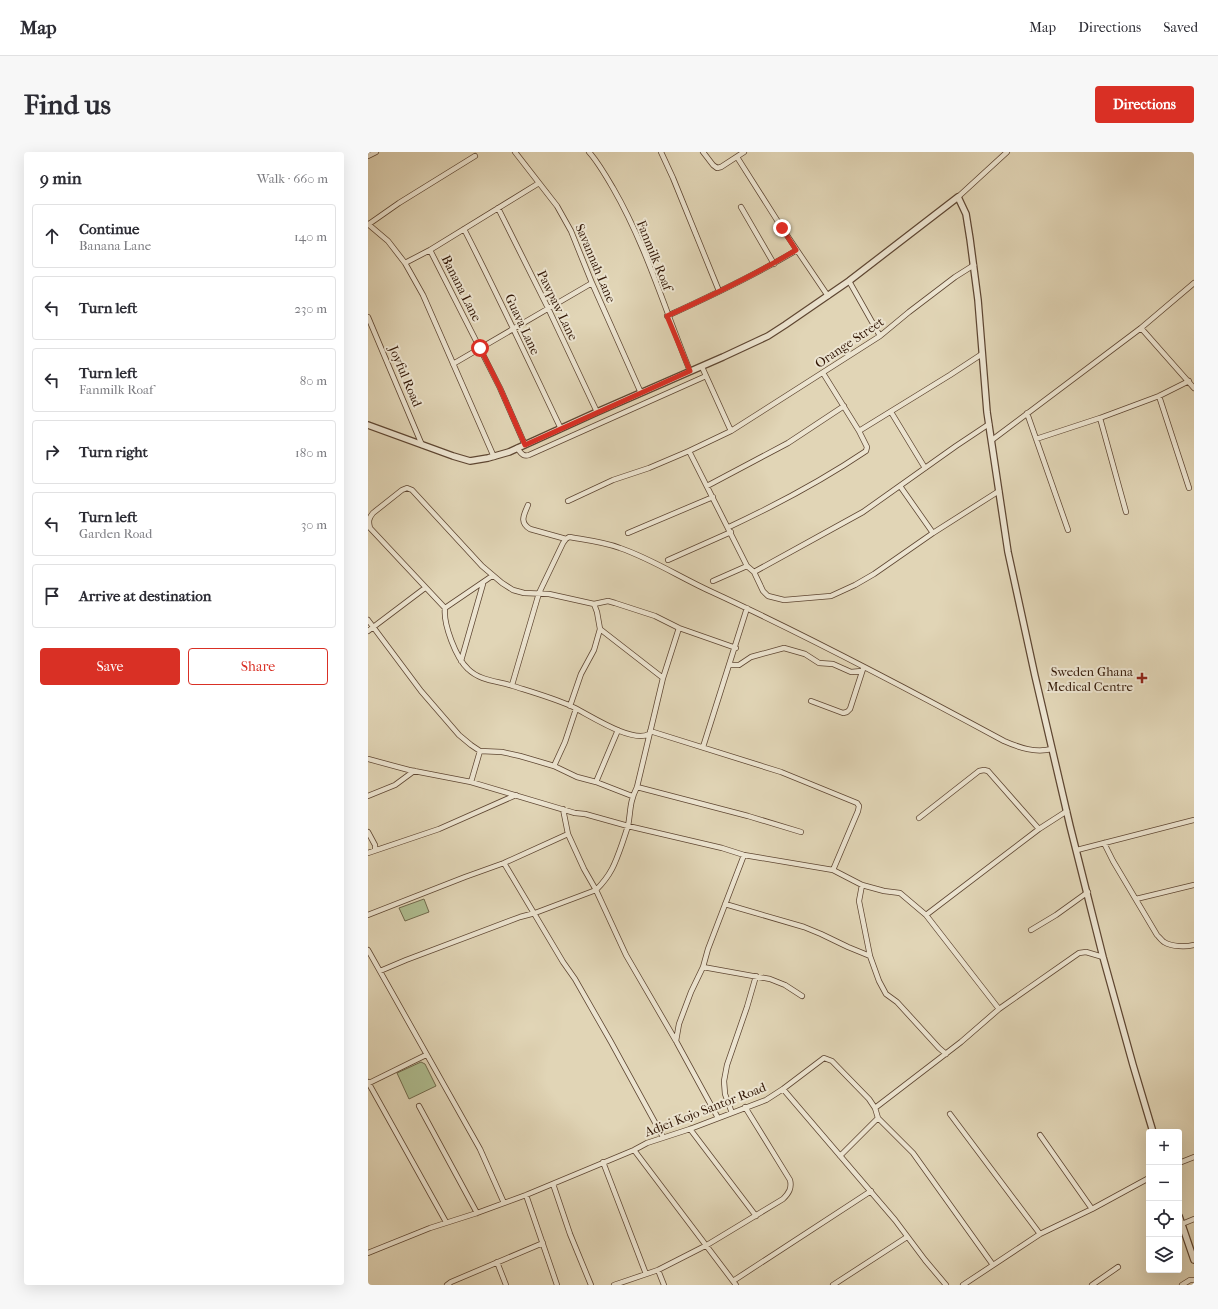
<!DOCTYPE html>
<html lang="en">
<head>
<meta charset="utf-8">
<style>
	body { margin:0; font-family:"IM FELL French Canon",serif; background:#f7f7f7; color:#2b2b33 }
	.controls { position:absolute; right:12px; bottom:12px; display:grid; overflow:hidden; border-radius:4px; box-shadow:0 4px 16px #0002 }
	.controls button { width:36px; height:36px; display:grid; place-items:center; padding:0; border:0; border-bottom:1px solid #e1e1e2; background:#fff; color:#2b2b33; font:20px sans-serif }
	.stop { position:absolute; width:12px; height:12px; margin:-9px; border:3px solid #d93025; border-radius:50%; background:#fff }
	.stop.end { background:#d93025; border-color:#fff; box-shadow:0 1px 4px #0008 }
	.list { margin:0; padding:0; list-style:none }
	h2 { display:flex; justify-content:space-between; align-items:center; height:52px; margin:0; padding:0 16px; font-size:17px }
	h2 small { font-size:13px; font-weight:400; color:#7c7c81 }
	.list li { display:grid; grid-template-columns:26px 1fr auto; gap:12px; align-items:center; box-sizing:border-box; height:64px; margin:0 8px 8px; padding:0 8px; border:1px solid #e1e1e2; border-radius:4px }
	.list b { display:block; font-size:15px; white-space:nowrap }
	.list p { margin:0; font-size:13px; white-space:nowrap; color:#7c7c81 }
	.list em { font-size:13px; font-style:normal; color:#7c7c81 }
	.actions { display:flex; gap:8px; padding:12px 16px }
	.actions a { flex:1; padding:9px 0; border:1px solid #d93025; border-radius:4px; text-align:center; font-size:14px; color:#d93025 }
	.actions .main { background:#d93025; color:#fff }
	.icon { flex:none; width:22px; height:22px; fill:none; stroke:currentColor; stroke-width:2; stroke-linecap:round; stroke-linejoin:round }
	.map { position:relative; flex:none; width:826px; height:1133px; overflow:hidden; border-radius:4px }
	header { display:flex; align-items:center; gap:24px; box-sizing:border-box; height:56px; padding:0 20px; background:#fff; border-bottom:1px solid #e1e1e2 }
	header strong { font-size:19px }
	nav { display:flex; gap:22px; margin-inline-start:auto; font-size:14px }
	.intro { display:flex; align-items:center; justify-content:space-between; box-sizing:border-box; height:96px; padding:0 24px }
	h1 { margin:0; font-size:28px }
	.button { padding:10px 18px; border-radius:4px; background:#d93025; color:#fff; font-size:14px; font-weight:700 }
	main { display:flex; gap:24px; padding:0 24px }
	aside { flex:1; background:#fff; border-radius:4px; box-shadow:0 4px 16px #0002 }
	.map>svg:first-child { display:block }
	.green { fill:#afbe91; stroke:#706a4c }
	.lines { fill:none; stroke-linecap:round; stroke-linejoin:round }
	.minor-casing { stroke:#5e4632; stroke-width:6 }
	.tertiary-casing { stroke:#5e4632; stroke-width:8 }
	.minor { stroke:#ece4d0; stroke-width:4.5 }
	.tertiary { stroke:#ece4d0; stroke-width:5.5 }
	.route { stroke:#d93025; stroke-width:5 }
	.poi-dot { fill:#8f2418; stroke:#ece4d0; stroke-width:1.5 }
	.labels { text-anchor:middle; stroke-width:4; stroke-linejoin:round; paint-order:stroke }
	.street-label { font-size:13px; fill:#321706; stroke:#ece4d0 }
	.poi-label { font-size:13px; fill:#321706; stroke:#ece4d0; text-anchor:end }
</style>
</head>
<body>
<header>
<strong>Map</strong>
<nav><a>Map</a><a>Directions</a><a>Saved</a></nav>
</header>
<div class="intro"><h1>Find us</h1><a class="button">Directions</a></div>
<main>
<aside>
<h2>9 min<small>Walk · 660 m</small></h2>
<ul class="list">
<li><svg class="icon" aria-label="ahead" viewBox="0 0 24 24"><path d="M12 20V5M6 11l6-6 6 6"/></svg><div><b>Continue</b><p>Banana Lane</p></div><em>140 m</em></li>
<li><svg class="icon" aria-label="left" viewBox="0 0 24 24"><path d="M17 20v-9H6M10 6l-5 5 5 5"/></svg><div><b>Turn left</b></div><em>230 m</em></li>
<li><svg class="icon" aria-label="left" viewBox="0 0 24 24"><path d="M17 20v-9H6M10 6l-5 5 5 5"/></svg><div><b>Turn left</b><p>Fanmilk Roaf</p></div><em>80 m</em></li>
<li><svg class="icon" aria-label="right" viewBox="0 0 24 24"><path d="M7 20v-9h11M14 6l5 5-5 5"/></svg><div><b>Turn right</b></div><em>180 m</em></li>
<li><svg class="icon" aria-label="left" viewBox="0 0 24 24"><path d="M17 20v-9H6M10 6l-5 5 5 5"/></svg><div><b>Turn left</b><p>Garden Road</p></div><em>30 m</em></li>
<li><svg class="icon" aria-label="arrive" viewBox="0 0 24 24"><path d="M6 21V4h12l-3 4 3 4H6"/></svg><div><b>Arrive at destination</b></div></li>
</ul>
<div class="actions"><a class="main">Save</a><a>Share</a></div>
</aside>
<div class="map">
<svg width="826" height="1133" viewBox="0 0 826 1133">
	<rect width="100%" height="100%" fill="#e1d5b6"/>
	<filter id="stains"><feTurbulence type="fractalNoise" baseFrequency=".005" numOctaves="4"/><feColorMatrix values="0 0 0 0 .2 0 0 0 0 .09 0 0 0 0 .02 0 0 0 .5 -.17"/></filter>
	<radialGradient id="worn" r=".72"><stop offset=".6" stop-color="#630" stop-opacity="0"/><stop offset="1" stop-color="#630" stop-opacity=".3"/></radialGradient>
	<path class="green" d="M56,747L61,760L37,769L31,756Z
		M53,910L57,912L68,934L41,947L29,921Z"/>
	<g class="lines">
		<g class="minor-casing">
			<path id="minor" d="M147,0L189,54L203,79L224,131L273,241
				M221,0C230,10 238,24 245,36C278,93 297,158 322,219
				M293,0L305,26L351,139
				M335,0L345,13L349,16L353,15L376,0
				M0,4L8,0
				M369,5L414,76L460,144
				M590,45L639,0
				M373,55L406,112
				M130,56L180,156L229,260
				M0,72L20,89L37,111L55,143L126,305
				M1,72L31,51L107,4
				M96,77C130,143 161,210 193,277
				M62,98L132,236L157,293
				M37,111L62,98L171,31
				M481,129L512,184
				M299,164C343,144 387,123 429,98
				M0,165L54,293
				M773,176L826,236
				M85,212L224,131
				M334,215L363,279
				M455,221L491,279
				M791,244L821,336
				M523,260L557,316
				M659,261L700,378
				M732,266L758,360
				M668,287L732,266L791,244L821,229
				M624,288L773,176L826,131
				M149,296C153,301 155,305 161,303L338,224
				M321,299L379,414L386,420L495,360L588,294L621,272
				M339,334L420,291L476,254
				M532,334L565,381
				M200,349L245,328L281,316L321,299L363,279L512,184L541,160L587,125L606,113
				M160,353C156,363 151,370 162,377L198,387
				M361,375C408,353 455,328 498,299L499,295L491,279L582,223L614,202
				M260,381L345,345
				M300,408L363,380
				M386,420L395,439L400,444L416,448L463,444L487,433L506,422L565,381L631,339
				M124,424L77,456C75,472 88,506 100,517C112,529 130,529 145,534C164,540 185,546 203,554C220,562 264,592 281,582
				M345,429L379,414
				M77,456L2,376C0,369 1,366 5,361L34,338L39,336L44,338L114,414L134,431L145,438L156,441L181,442L226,452L240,449L247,451L287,464L311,476L368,496
				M0,468L53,539L91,583L103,593L112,599L134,600L152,604L186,614L209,625L228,630L264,644
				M232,477L295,526
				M0,479L57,436
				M93,509L115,432
				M362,513H371L383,505L416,496L437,502L451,511L465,512L483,520L494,519
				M144,533L171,441L195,391L198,387L201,385C218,388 236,390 252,396C284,407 313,426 344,440C444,486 540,537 636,589C652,596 667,601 684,597
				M443,549L475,561L479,560L482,557L495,517
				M202,554L213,522L226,498L232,477L229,460L226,452
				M282,579L413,620L489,651L491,654L490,659L465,718
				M335,595L379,456
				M0,607L41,618L103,630L207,661L217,662L260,674L354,696L376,703L465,718L494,733L516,739L532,741L558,763L631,857
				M186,614L197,590L208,557
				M103,630L112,599
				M228,630L250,578
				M269,635L380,664L433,680
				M0,644L27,633L46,619
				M195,657L200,682L216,717L228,738L258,803L308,889L350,966
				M551,666L611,619L616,618L620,619L671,677
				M0,680L7,693V698
				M736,691L745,709L789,783C791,785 794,789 796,790C804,795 818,795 826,793
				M709,698L826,668
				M0,701L71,677L148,643
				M136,711L195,810L207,827L243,890L295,985
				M494,733L491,749L502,804L511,829L518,842L529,850L571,896L578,902
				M768,747L826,733
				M357,752L436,775L453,782L480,795L502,804
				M0,763L97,725L136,711L200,682
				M558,763L671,677L699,659
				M663,778L688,763L720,740
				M0,798L112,997L136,1051
				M335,815L402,827L417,833L434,844
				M12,819L38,808L152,765L167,761L228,738C243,723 247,712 254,692C256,686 258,680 260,674C263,659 261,651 269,635L295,526L311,476
				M308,889L311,872L323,840L335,815L340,797L376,703
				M0,930L78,1070
				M1,931L58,903
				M415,937L527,1068L557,1108L578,1133
				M51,954L109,1061
				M507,956L593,890L631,857L711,801L718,800L735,805
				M364,961L357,942L356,929L359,913L379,855L388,824
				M582,962L672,1082
				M322,977L388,1064
				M672,983L724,1057
				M266,998L368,1133
				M472,1004L510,966
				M235,1010L278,1122
				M811,1011L826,1005
				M185,1032L202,1082L223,1133
				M158,1043L189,1133
				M814,1072L826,1067
				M0,1101L62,1076L109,1061L158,1043L266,998L279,991L322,977L398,948L415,937L456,906L464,909L501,947L507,956L510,966L545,1001L625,1113
				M129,1110L138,1133
				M290,1118L296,1133
				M365,1129L503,1039
				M79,1133L83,1130L175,1091
				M246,1133L290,1118L339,1093L415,1047C421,1041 424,1036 422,1028L377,955
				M465,1133L539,1085
				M595,1133L672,1082L724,1057L781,1026
				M724,1133L750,1115
				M814,1133L822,1128H826"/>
		</g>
		<g class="tertiary-casing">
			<path id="tertiary" d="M0,273L85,304L102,309L120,306L141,300L229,260L355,205L400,184L417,173L481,129L590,45L598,62L602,87L610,148L619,260L640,400L667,524L702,674L735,805L765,913L785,980
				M811,1064L826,1108"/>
		</g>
		<use href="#minor" class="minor"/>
		<use href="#tertiary" class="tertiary"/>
	</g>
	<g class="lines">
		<path class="route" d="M112,196L132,236L157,293L322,219L299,164C343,144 387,123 428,98L414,76"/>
	</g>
	<path class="poi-dot" d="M772 520h4v4h4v4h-4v4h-4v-4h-4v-4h4z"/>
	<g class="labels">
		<g class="street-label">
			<text transform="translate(287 103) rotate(68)" y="5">Fanmilk Roaf</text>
			<text transform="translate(228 111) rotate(67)" y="5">Savannah Lane</text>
			<text transform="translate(94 136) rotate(63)" y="5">Banana Lane</text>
			<text transform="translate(190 153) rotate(64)" y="5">Pawpaw Lane</text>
			<text transform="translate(155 172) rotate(65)" y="5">Guava Lane</text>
			<text transform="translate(481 190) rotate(-34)" y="5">Orange Street</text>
			<text transform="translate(38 224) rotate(67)" y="5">Joyful Road</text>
			<text transform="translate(337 957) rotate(-21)" y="5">Adjei Kojo Santor Road</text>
		</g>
		<g class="poi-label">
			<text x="765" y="524">Sweden Ghana<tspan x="765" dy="15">Medical Centre</tspan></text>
		</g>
	</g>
	<rect width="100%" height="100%" filter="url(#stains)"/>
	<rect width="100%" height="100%" fill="url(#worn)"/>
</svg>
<div class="controls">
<button>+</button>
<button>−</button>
<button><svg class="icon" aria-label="locate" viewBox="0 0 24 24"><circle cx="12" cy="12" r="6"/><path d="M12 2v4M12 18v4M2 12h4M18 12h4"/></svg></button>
<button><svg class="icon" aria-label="layers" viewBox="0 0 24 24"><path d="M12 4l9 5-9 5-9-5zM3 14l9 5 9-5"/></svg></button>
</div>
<div class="stop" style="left:112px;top:196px"></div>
<div class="stop end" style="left:414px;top:76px"></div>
</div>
</main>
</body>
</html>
